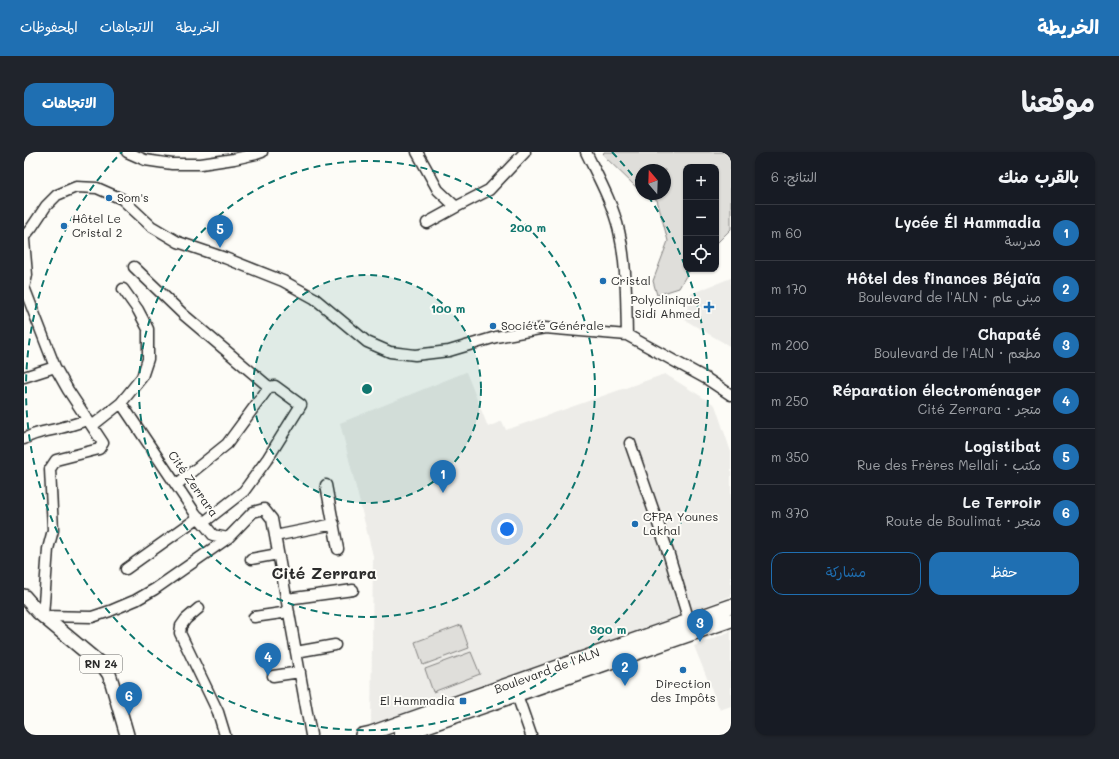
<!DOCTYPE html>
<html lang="ar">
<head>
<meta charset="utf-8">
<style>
	body { margin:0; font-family:Mali,"Playpen Sans Arabic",sans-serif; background:#20242c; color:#f1f3f6; direction:rtl }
	.controls { position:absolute; right:12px; top:12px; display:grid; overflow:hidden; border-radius:8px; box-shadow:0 1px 3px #0004 }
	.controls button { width:36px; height:36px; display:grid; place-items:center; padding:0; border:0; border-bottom:1px solid #363941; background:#171b24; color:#f1f3f6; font:20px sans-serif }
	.compass { position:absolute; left:611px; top:12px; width:36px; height:36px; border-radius:50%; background:#171b24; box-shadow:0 1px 3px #0004; rotate:341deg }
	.you { position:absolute; left:483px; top:377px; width:14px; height:14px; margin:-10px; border:3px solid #fff; border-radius:50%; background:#1a73e8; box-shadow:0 0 0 6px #1a73e833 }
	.badge { display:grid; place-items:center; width:26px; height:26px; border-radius:50%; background:#1f6fb2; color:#fff; font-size:13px; font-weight:700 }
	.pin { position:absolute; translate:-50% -33px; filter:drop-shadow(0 1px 2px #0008) }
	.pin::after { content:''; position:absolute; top:21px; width:14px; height:12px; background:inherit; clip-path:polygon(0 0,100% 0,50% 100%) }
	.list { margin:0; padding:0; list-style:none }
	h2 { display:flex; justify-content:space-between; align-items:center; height:52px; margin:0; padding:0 16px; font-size:17px }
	h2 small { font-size:13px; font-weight:400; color:#9ea1a6 }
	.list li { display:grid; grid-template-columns:26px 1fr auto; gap:12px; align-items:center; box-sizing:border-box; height:56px; padding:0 16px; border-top:1px solid #363941 }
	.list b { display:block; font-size:15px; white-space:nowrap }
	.list p { margin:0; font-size:13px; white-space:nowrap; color:#9ea1a6 }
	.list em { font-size:13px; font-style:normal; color:#9ea1a6 }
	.actions { display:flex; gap:8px; padding:12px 16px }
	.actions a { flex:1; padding:9px 0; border:1px solid #1f6fb2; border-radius:12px; text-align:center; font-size:14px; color:#1f6fb2 }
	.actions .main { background:#1f6fb2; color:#fff }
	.icon { flex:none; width:22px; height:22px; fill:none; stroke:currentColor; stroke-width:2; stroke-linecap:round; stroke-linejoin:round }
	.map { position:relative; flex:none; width:707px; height:583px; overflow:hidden; direction:ltr; border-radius:12px }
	header { display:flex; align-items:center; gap:24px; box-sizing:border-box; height:56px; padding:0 20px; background:#1f6fb2; color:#fff }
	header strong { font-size:19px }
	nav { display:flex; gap:22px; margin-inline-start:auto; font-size:14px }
	.intro { display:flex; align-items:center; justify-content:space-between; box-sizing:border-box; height:96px; padding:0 24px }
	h1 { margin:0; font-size:28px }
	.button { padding:10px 18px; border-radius:12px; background:#1f6fb2; color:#fff; font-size:14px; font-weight:700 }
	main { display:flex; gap:24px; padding:0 24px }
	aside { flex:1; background:#171b24; border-radius:12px; box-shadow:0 1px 3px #0004 }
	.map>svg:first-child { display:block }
	.built { fill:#edece8 }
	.green { fill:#dfdeda; stroke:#858482 }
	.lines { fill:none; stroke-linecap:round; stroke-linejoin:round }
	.minor-casing { stroke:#2b2b2b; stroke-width:13 }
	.major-casing { stroke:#2b2b2b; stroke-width:16 }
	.minor { stroke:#fdfcf7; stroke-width:10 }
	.major { stroke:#fdfcf7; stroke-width:13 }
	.ring { fill:none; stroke:#0f766e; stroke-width:2; stroke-dasharray:7 5 }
	.poi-dot { fill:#1f6fb2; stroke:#fdfcf7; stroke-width:1.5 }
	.labels { text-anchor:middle; stroke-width:4; stroke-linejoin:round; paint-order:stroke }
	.shield { fill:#fdfcf7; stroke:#6a6a68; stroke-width:1 }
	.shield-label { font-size:11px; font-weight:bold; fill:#2b2b2b }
	.poi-label { font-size:12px; fill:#2b2b2b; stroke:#fdfcf7; text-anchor:start }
	.street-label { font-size:12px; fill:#2b2b2b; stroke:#fdfcf7 }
	.district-label { font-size:16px; font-weight:bold; fill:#2b2b2b; stroke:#fdfcf7 }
	.centre { fill:#0f766e; stroke:#fdfcf7; stroke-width:2 }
	.ring-label { font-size:12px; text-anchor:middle; font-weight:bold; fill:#0f766e; stroke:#fdfcf7; stroke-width:4; stroke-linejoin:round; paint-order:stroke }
</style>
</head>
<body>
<header>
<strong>الخريطة</strong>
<nav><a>الخريطة</a><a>الاتجاهات</a><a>المحفوظات</a></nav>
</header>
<div class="intro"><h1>موقعنا</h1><a class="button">الاتجاهات</a></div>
<main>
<aside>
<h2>بالقرب منك<small>النتائج: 6</small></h2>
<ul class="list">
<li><span class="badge">1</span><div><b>Lycée Él Hammadia</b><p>مدرسة</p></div><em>60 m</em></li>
<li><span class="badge">2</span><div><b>Hôtel des finances Béjaïa</b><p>مبنى عام · Boulevard de l'ALN</p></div><em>170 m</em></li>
<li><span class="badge">3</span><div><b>Chapaté</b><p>مطعم · Boulevard de l'ALN</p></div><em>200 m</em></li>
<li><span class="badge">4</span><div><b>Réparation électroménager</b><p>متجر · Cité Zerrara</p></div><em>250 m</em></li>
<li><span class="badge">5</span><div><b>Logistibat</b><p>مكتب · Rue des Frères Mellali</p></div><em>350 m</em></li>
<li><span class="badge">6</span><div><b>Le Terroir</b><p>متجر · Route de Boulimat</p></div><em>370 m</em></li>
</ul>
<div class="actions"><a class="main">حفظ</a><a>مشاركة</a></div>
</aside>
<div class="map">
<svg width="707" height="583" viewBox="0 0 707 583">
	<rect width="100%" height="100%" fill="#fdfcf7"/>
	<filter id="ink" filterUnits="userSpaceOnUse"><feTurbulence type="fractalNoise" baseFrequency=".025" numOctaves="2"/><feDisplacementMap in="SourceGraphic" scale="8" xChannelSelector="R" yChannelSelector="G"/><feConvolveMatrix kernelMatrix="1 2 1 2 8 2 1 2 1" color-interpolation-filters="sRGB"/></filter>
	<g filter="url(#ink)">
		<path class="built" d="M707,126V195L661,168L666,142Z
			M442,220L464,275L478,269L482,278L641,222L691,253L707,300V444L561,499L347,572L349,404L316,271Z
			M707,479V554L696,558L670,494Z"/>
		<path class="green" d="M580,0H707V77L692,92V15H662V117H666L655,136L633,143L629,129L644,89L633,48L623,42H641V18H617V38L613,36L579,3Z
			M437,473L445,496L399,513L391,490Z
			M447,500L456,522L409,540L401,517Z"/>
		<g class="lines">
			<g class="minor-casing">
				<path id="minor" d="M103,0L121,8L148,12H177L210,7L232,2L238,0
					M393,0L414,38L432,55L465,38L501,0
					M562,0C574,25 589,52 595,79C603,113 602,149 603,183
					M403,71L432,55
					M0,85L8,75L22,54L33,43L52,35L73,36L98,47L127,74L154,90L201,106L259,129L290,146L343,190L366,200L391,203L425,199L472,185L521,176L603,183L683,227L707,243
					M0,88L3,123L0,136
					M110,115L160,163L245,235L203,292L152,333
					M0,135L31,215L44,238L79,291L75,297L32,308L26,317L29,378L24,397L19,464L68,465L86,459L112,448L131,437L204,386
					M0,225L31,215
					M97,251L171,361L189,383L204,386L229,360L240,357L248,367L287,583
					M68,274L97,251L118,225L124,207V177L114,158L99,137
					M0,287C13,279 22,280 36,276C45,274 54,271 63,268
					M606,291L645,403L665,469
					M302,333L314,397
					M179,371L220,339L244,306L277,253L251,234L245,235
					M251,384L310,372
					M227,407L254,402
					M102,417L175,365
					M263,447L329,438
					M175,456L162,467L157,474L156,481L194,560L201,583
					M230,465L265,460
					M272,500L311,493
					M249,524L276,520
					M493,543L507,583"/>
			</g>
			<g class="major-casing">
				<path id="major" d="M0,444L14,460L80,515L85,522L88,531L103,583
					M338,583L347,581L707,454
					M377,583L707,468"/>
			</g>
			<use href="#minor" class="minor"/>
			<use href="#major" class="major"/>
		</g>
	</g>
	<circle cx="343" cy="237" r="114" fill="#0f766e" fill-opacity=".12"/>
	<g class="ring">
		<circle cx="343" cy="237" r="114"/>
		<circle cx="343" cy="237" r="228"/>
		<path d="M588 0A341 341 0 0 1 615 32M624 44A341 341 0 1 1 98 0"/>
	</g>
	<g class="poi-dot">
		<circle cx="85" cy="46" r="4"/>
		<circle cx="40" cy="74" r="4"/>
		<circle cx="579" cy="129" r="4"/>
		<path d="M683 149h4v4h4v4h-4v4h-4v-4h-4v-4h4z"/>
		<circle cx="469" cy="174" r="4"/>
		<circle cx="611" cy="372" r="4"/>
		<circle cx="659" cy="518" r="4"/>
		<rect x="435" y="545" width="8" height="8" rx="2"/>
	</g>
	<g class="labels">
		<rect class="shield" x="56" y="503" width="42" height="18" rx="3"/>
		<g class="shield-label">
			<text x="77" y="516">RN 24</text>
		</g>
		<g class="poi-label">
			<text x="93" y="50">Som's</text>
			<text x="48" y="71">Hôtel Le<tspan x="48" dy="14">Cristal 2</tspan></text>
			<text x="587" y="133">Cristal</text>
			<text x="676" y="152" text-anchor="end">Polyclinique<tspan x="676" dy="14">Sidi Ahmed</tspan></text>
			<text x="477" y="178">Société Générale</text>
			<text x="619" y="369">CFPA Younes<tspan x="619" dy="14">Lakhal</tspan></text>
			<text x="659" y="536" text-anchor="middle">Direction<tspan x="659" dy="14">des Impôts</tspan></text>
			<text x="431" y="553" text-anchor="end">El Hammadia</text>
		</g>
		<g class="street-label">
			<text transform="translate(169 332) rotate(55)" y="4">Cité Zerrara</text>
			<text transform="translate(523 519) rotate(-20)" y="4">Boulevard de l'ALN</text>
		</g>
		<g class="district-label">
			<text x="300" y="427">Cité Zerrara</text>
		</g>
	</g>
	<circle cx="343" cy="237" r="6" class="centre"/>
	<g class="ring-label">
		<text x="504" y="80">200 m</text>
		<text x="424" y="161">100 m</text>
		<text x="584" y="482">300 m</text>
	</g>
</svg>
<div class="controls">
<button>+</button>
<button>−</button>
<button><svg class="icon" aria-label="locate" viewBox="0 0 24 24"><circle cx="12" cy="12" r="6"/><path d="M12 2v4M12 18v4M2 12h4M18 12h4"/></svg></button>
</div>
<svg class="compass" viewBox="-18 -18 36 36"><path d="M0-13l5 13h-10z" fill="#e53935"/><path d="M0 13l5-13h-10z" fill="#9ea1a6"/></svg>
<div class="you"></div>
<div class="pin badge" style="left:419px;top:341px">1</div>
<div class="pin badge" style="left:601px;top:534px">2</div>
<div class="pin badge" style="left:676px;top:490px">3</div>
<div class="pin badge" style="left:244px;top:524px">4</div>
<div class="pin badge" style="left:196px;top:96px">5</div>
<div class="pin badge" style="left:105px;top:563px">6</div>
</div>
</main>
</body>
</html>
